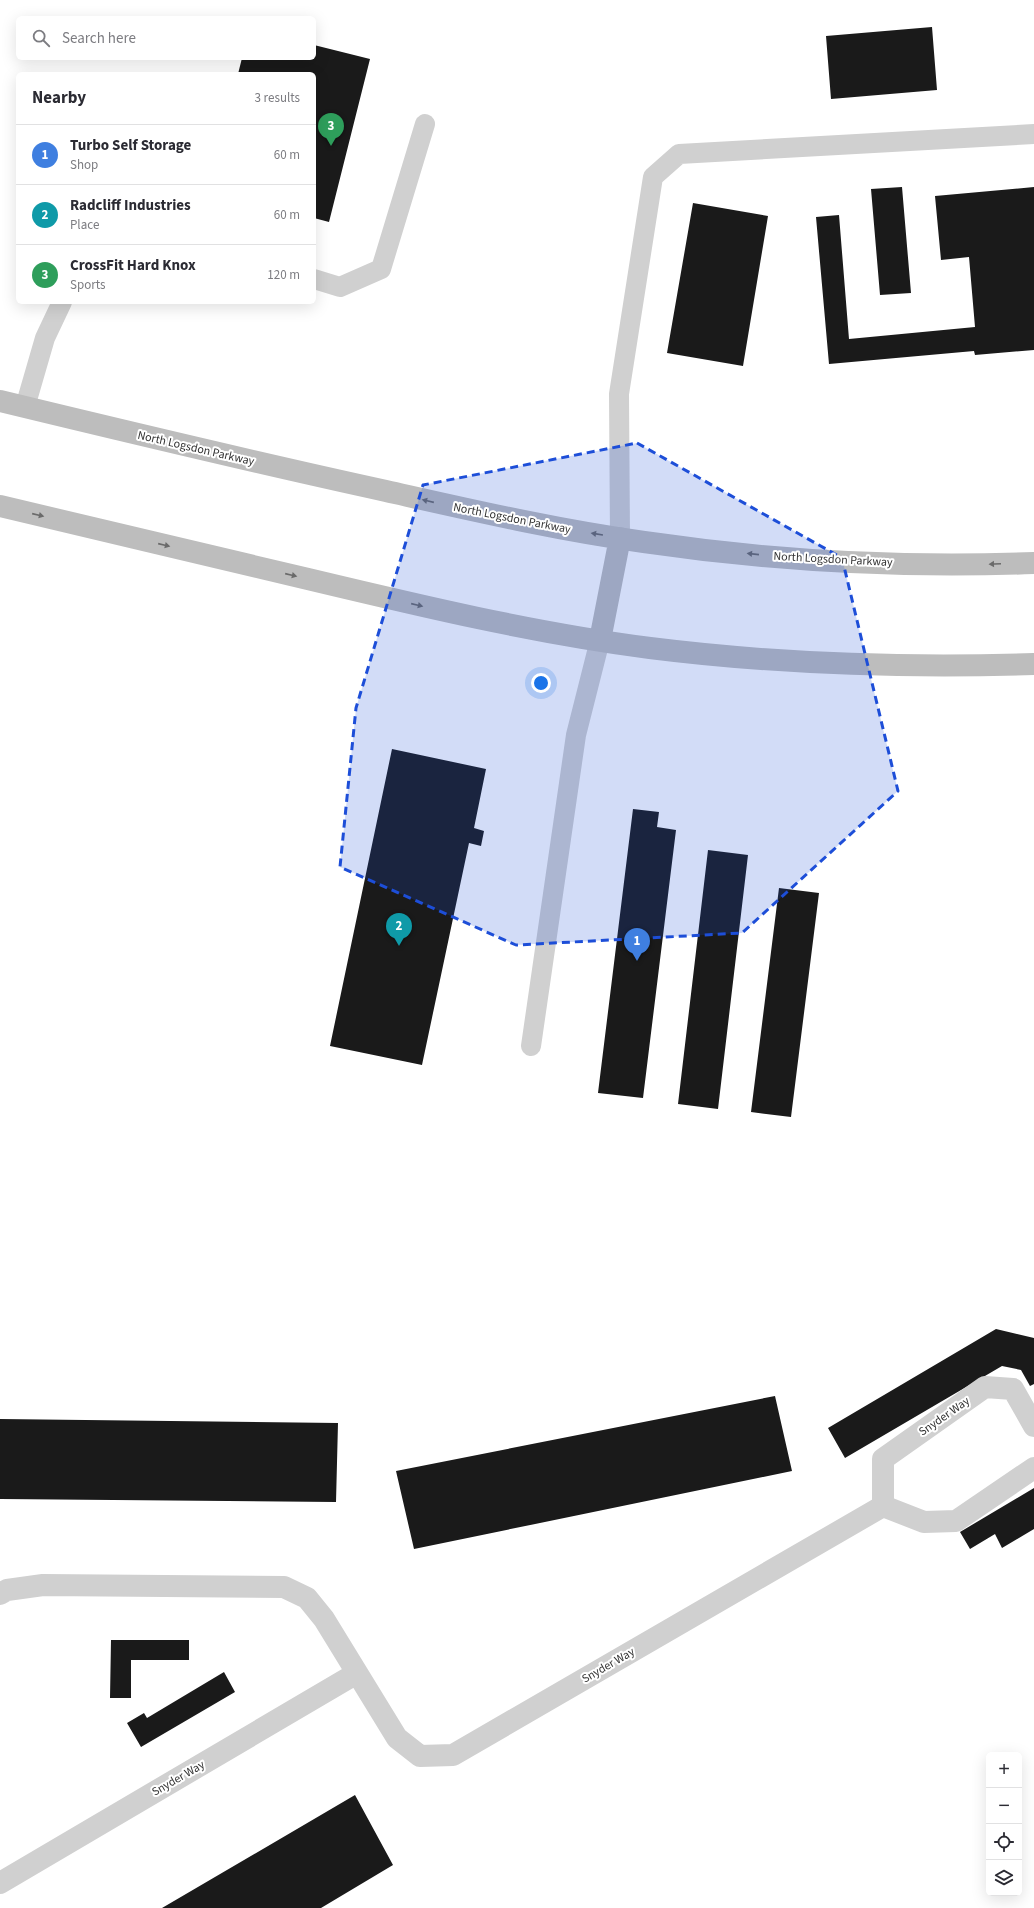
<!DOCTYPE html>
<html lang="en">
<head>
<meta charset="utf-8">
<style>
	body { margin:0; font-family:"Source Sans 3",sans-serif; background:#f7f7f7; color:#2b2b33 }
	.controls { position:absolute; right:12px; bottom:12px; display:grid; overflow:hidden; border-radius:6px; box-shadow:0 4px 16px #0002 }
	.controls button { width:36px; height:36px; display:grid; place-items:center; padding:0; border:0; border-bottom:1px solid #e1e1e2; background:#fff; color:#2b2b33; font:20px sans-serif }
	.you { position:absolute; left:541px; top:683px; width:14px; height:14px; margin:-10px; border:3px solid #fff; border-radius:50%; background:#1a73e8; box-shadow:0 0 0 6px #1a73e833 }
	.badge { display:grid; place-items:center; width:26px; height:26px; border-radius:50%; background:#e63946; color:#fff; font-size:13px; font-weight:700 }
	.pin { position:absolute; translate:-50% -33px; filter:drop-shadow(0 1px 2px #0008) }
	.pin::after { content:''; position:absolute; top:21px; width:14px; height:12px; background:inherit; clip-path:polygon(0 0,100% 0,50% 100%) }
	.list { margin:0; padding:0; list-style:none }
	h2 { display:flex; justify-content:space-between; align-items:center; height:52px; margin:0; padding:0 16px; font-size:17px }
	h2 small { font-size:13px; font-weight:400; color:#7c7c81 }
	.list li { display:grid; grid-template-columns:26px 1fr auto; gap:12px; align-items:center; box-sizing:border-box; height:60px; padding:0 16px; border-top:1px solid #e1e1e2 }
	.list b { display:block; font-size:15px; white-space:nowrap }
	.list p { margin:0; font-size:13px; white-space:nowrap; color:#7c7c81 }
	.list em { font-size:13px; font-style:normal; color:#7c7c81 }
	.icon { flex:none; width:22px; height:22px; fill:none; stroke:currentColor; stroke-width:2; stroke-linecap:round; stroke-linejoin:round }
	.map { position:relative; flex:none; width:1034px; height:1908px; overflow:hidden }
	.search { position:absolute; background:#fff; box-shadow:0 4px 16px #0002; left:16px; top:16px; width:300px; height:44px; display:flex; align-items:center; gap:10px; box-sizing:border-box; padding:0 14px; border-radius:6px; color:#7c7c81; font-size:15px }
	.panel { position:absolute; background:#fff; box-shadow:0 4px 16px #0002; left:16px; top:72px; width:300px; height:232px; border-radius:6px }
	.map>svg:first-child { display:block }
	.building { fill:#1a1a1a }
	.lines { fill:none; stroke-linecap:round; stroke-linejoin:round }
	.lane { stroke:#d0d0d0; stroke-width:20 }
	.street { stroke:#d0d0d0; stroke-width:22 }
	.secondary { stroke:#bdbdbd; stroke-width:22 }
	.oneway { fill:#6a6a6a }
	.marked { fill:#1d4ed8; fill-opacity:0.2; stroke:#1d4ed8; stroke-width:3; stroke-dasharray:8 5; stroke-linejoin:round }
	.labels { text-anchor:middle; stroke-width:4; stroke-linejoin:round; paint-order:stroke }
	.street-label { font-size:12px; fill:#333; stroke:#fff }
</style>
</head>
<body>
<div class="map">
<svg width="1034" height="1908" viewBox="0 0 1034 1908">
	<rect width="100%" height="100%" fill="#fff"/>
	<path class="building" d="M932,27L937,90L831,99L826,36Z
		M314,45L370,59L329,222L314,218V74H238L242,58H314Z
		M902,187L911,293L880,295L871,189Z
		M1034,187V350L975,355L974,351L829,364L816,217L839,215L849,339L975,327L969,257L941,260L935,196Z
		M693,203L768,216L743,366L667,353Z
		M392,749L486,769L474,828L484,831L481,846L469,843L422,1065L330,1046Z
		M633,809L659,812L657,827L676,830L643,1098L598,1093Z
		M708,850L748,855L718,1109L678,1104Z
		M779,888L819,893L791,1117L751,1112Z
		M996,1329L1034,1338V1384L1030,1386L1021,1370L1002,1366L845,1458L828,1428Z
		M775,1396L792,1471L414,1549L396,1471Z
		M0,1419L338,1423L336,1502L0,1499Z
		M1034,1488V1529L1002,1548L995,1534L970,1549L960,1532Z
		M111,1640H189V1660H131V1698H110Z
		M224,1672L235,1692L141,1747L127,1723L144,1713L147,1718Z
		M355,1795L393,1865L321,1908H162Z"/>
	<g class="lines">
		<path class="lane" d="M314,279L340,287L381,269L425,124
			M25,407L45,338L62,302
			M620,538L619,394L653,177L679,154L1034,134
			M531,1046L576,735L600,640"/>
		<path class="street" d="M883,1506V1459L985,1387L1013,1389L1034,1426
			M883,1506L924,1522L956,1521L1034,1468
			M0,1594L7,1590L43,1585L284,1587L307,1598L324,1619L397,1738L420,1756L453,1755L883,1506
			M0,1883L357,1673"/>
		<path class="secondary" d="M0,401C128,432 257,463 386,491C471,510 557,530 644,542C773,561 905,568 1034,563
			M0,506C103,530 205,555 308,579C421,606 534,633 650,648C777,664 905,668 1034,664
			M600,640L620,538"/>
	</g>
	<defs><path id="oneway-solid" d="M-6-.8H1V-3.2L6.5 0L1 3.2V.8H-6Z"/></defs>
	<g class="oneway">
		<use href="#oneway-solid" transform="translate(428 501) rotate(-167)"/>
		<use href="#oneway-solid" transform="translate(38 515) rotate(13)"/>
		<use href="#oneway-solid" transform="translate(597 534) rotate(-171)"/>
		<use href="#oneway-solid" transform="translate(164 545) rotate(13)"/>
		<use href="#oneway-solid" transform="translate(753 554) rotate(-174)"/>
		<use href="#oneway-solid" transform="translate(995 564) rotate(178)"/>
		<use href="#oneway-solid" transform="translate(291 575) rotate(13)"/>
		<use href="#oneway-solid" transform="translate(417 605) rotate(13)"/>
	</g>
	<path class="marked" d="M637,443L842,558L898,791L742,933L516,945L340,867L356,708L423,485Z"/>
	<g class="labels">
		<g class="street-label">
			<text transform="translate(196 448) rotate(13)" y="4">North Logsdon Parkway</text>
			<text transform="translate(512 518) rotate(11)" y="4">North Logsdon Parkway</text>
			<text transform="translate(833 559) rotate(3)" y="4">North Logsdon Parkway</text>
			<text transform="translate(944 1416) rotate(-35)" y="4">Snyder Way</text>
			<text transform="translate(608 1665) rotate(-30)" y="4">Snyder Way</text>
			<text transform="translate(178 1778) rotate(-30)" y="4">Snyder Way</text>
		</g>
	</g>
</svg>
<div class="controls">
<button>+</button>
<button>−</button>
<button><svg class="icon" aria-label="locate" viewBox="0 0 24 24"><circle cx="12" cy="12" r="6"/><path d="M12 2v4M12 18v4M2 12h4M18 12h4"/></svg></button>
<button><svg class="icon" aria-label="layers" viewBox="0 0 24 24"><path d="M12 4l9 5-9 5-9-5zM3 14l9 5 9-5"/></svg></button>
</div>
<div class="you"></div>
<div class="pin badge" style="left:637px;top:961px;background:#3f7fe0">1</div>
<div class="pin badge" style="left:399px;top:946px;background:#0f9aa8">2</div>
<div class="pin badge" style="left:331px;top:146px;background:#2e9e5b">3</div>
<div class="search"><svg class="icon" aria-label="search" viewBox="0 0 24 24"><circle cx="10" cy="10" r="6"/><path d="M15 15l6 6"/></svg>Search here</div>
<section class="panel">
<h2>Nearby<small>3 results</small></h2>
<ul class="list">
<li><span class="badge" style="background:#3f7fe0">1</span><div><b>Turbo Self Storage</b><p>Shop</p></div><em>60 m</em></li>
<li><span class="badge" style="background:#0f9aa8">2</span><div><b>Radcliff Industries</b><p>Place</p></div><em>60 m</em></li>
<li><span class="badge" style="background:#2e9e5b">3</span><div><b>CrossFit Hard Knox</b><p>Sports</p></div><em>120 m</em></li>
</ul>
</section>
</div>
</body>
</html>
